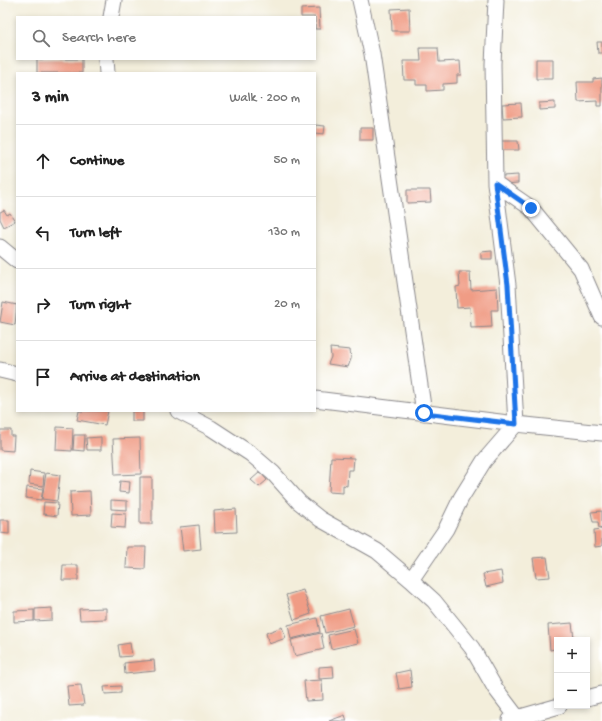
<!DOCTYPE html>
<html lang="en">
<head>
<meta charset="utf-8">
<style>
	body { margin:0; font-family:"Gochi Hand",sans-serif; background:#f6f6f6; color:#222 }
	.controls { position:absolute; right:12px; bottom:12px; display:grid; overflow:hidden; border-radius:0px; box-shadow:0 2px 6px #0003 }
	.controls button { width:36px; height:36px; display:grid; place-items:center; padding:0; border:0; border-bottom:1px solid #e0e0e0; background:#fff; color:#222; font:20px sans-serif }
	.stop { position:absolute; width:12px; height:12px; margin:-9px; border:3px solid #1a73e8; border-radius:50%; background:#fff }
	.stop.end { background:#1a73e8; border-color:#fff; box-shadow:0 1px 4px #0008 }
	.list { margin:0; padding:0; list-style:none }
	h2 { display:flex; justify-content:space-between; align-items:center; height:52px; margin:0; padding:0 16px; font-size:17px }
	h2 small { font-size:13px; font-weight:400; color:#767676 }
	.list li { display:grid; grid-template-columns:26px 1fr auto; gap:12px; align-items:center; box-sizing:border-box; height:72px; padding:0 16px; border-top:1px solid #e0e0e0 }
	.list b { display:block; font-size:15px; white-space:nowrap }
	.list em { font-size:13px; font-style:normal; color:#767676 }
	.icon { flex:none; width:22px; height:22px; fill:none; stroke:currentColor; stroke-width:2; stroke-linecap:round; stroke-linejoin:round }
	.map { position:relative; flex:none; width:602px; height:721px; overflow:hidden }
	.search { position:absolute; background:#fff; box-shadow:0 2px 6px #0003; left:16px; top:16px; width:300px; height:44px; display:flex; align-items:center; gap:10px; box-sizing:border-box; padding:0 14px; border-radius:0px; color:#767676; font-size:15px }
	.panel { position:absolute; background:#fff; box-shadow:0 2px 6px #0003; left:16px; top:72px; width:300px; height:340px; border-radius:0px }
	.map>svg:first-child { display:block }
	.building { fill:#f09c85 }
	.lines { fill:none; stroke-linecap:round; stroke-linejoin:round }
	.minor-casing { stroke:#8a888b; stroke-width:17 }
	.minor { stroke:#fff; stroke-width:15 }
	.route { stroke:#1a73e8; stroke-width:5 }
</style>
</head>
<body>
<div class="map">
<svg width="602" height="721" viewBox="0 0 602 721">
	<rect width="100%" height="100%" fill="#fff"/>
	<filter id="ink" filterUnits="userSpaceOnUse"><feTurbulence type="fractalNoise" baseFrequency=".025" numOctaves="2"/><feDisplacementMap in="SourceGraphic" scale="8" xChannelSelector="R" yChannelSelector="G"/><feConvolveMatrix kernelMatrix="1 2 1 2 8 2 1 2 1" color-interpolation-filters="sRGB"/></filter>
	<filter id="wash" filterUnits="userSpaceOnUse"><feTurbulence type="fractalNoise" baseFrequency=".012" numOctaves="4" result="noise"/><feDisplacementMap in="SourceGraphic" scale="16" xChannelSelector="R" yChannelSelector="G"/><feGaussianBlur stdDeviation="0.9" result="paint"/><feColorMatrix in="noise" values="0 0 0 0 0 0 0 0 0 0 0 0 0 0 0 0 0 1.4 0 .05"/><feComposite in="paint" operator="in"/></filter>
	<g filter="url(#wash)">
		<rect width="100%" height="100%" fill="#f3eedb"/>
		<g id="blocks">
			<path class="building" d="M319,8L320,29H315V17H301V9Z
				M409,8L410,31H392L391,9Z
				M597,42H602V53H598Z
				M420,48H438L439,62L460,61L461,75H457V83L443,84V90L427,91V85H416V80H404L403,61H421Z
				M37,59H82V73H37Z
				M536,59H553V79H536Z
				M602,78V106H597V101L578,102L577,82H593V79Z
				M555,102V109L539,110V103Z
				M521,103L522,117L503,118L502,104Z
				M315,125L325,126L324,134L315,133Z
				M360,128H373V140H360Z
				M501,141H518L519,150H501Z
				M518,175V183L503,184L502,176Z
				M407,190H430L431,202L407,203Z
				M4,210L7,215L10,213L15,221L4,227L0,219V212Z
				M492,251V259H481V252Z
				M459,272H470L471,290L497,288L498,310H491L492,327L471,328L470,307L457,308L456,287L460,286Z
				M3,302L17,305L15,325L0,322Z
				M330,348L350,350L351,359L348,367L328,364L331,357Z
				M79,411H108L105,425L77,420Z
				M132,411H143V421H132Z
				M57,427L73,428L72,451L56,450Z
				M0,430H11V436H14L13,451L0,450Z
				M74,435H85L84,451L73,450Z
				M101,437V450H87L86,438Z
				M140,438L141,474L115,475L113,439Z
				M331,457L354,458L353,470H348L347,486L343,485V493L329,492Z
				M30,471L44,473L43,486L29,484Z
				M260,472L267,480L259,487L251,480Z
				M46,473L60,475L57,501L42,499Z
				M140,477H152V524H140Z
				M120,481L130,482L129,493L119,492Z
				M27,487L43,489L41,500L26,498Z
				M90,491L91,515L71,516L70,492Z
				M111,500L127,501V510L111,509Z
				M44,502L58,503L57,516L43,514Z
				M236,509L237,532L215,533L214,511Z
				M602,511V527L599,528L598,522H593L591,512Z
				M112,513L126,514L125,528L111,527Z
				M0,520H9V534L0,533Z
				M199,525L201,549L183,551L180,527Z
				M602,529V546L595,547L594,530Z
				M127,547H146L145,569L126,568Z
				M547,557L550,577L536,578L533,558Z
				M63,565H78V580H62Z
				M501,571L503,583L486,587L483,574Z
				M303,590L311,614L294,620L286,595Z
				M52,608V620L35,621V609Z
				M106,608V619L80,620L79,609Z
				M349,609L354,626L325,633L321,616Z
				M34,610V621L14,622V611Z
				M317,618L320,632L291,639L288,625Z
				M572,623L574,638H578V640H557L556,655L555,649L550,650L548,625Z
				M282,627L286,638L269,644L266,633Z
				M354,629L358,643L331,649L328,635Z
				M321,633L324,649L295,656L291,640Z
				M130,643L132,656L120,657L118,645Z
				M154,660L155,671L125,674L124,663Z
				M333,666L334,678L319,679V667Z
				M410,670L412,687L399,689L396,673Z
				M322,680L323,700L306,701L304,681Z
				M81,685L84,705L69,706L67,686Z
				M121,686V693L105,694L104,687Z
				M345,715L347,721H329Z"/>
		</g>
	</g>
	<g filter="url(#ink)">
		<use href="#blocks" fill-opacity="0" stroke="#8a888b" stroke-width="1"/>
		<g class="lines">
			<g class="minor-casing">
				<path id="minor" d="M360,0L372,54L424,413
					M111,17L114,0
					M106,59L107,73
					M495,183L531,208L581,269L602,317
					M0,247L17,261
					M0,370L17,374
					M315,399L516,424L602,433
					M178,411L211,428L251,454L273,473L299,502L320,519L377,551L411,580L434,601L472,648L495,688L520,721
					M411,580L446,529L461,498L484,461L516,424L508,285L495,183L493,64L496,0
					M587,698L602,694
					M510,720L559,706"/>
			</g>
			<use href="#minor" class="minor"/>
		</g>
	</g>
	<g class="lines" filter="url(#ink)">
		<path class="route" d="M424,413L516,424L508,285L495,183L531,208"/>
	</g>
</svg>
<div class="controls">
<button>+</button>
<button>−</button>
</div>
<div class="stop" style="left:424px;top:413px"></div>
<div class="stop end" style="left:531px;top:208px"></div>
<div class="search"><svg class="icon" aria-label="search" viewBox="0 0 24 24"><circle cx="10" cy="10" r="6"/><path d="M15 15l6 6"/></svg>Search here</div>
<section class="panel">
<h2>3 min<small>Walk · 200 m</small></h2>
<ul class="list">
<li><svg class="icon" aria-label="ahead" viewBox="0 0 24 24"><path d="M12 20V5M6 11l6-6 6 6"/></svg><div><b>Continue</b></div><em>50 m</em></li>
<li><svg class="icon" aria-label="left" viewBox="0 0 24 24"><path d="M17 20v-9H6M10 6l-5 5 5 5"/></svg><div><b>Turn left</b></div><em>130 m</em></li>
<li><svg class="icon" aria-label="right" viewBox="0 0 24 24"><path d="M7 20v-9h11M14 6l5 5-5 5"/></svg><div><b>Turn right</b></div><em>20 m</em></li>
<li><svg class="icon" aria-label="arrive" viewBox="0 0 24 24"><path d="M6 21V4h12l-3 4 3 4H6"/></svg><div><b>Arrive at destination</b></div></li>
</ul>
</section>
</div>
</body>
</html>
